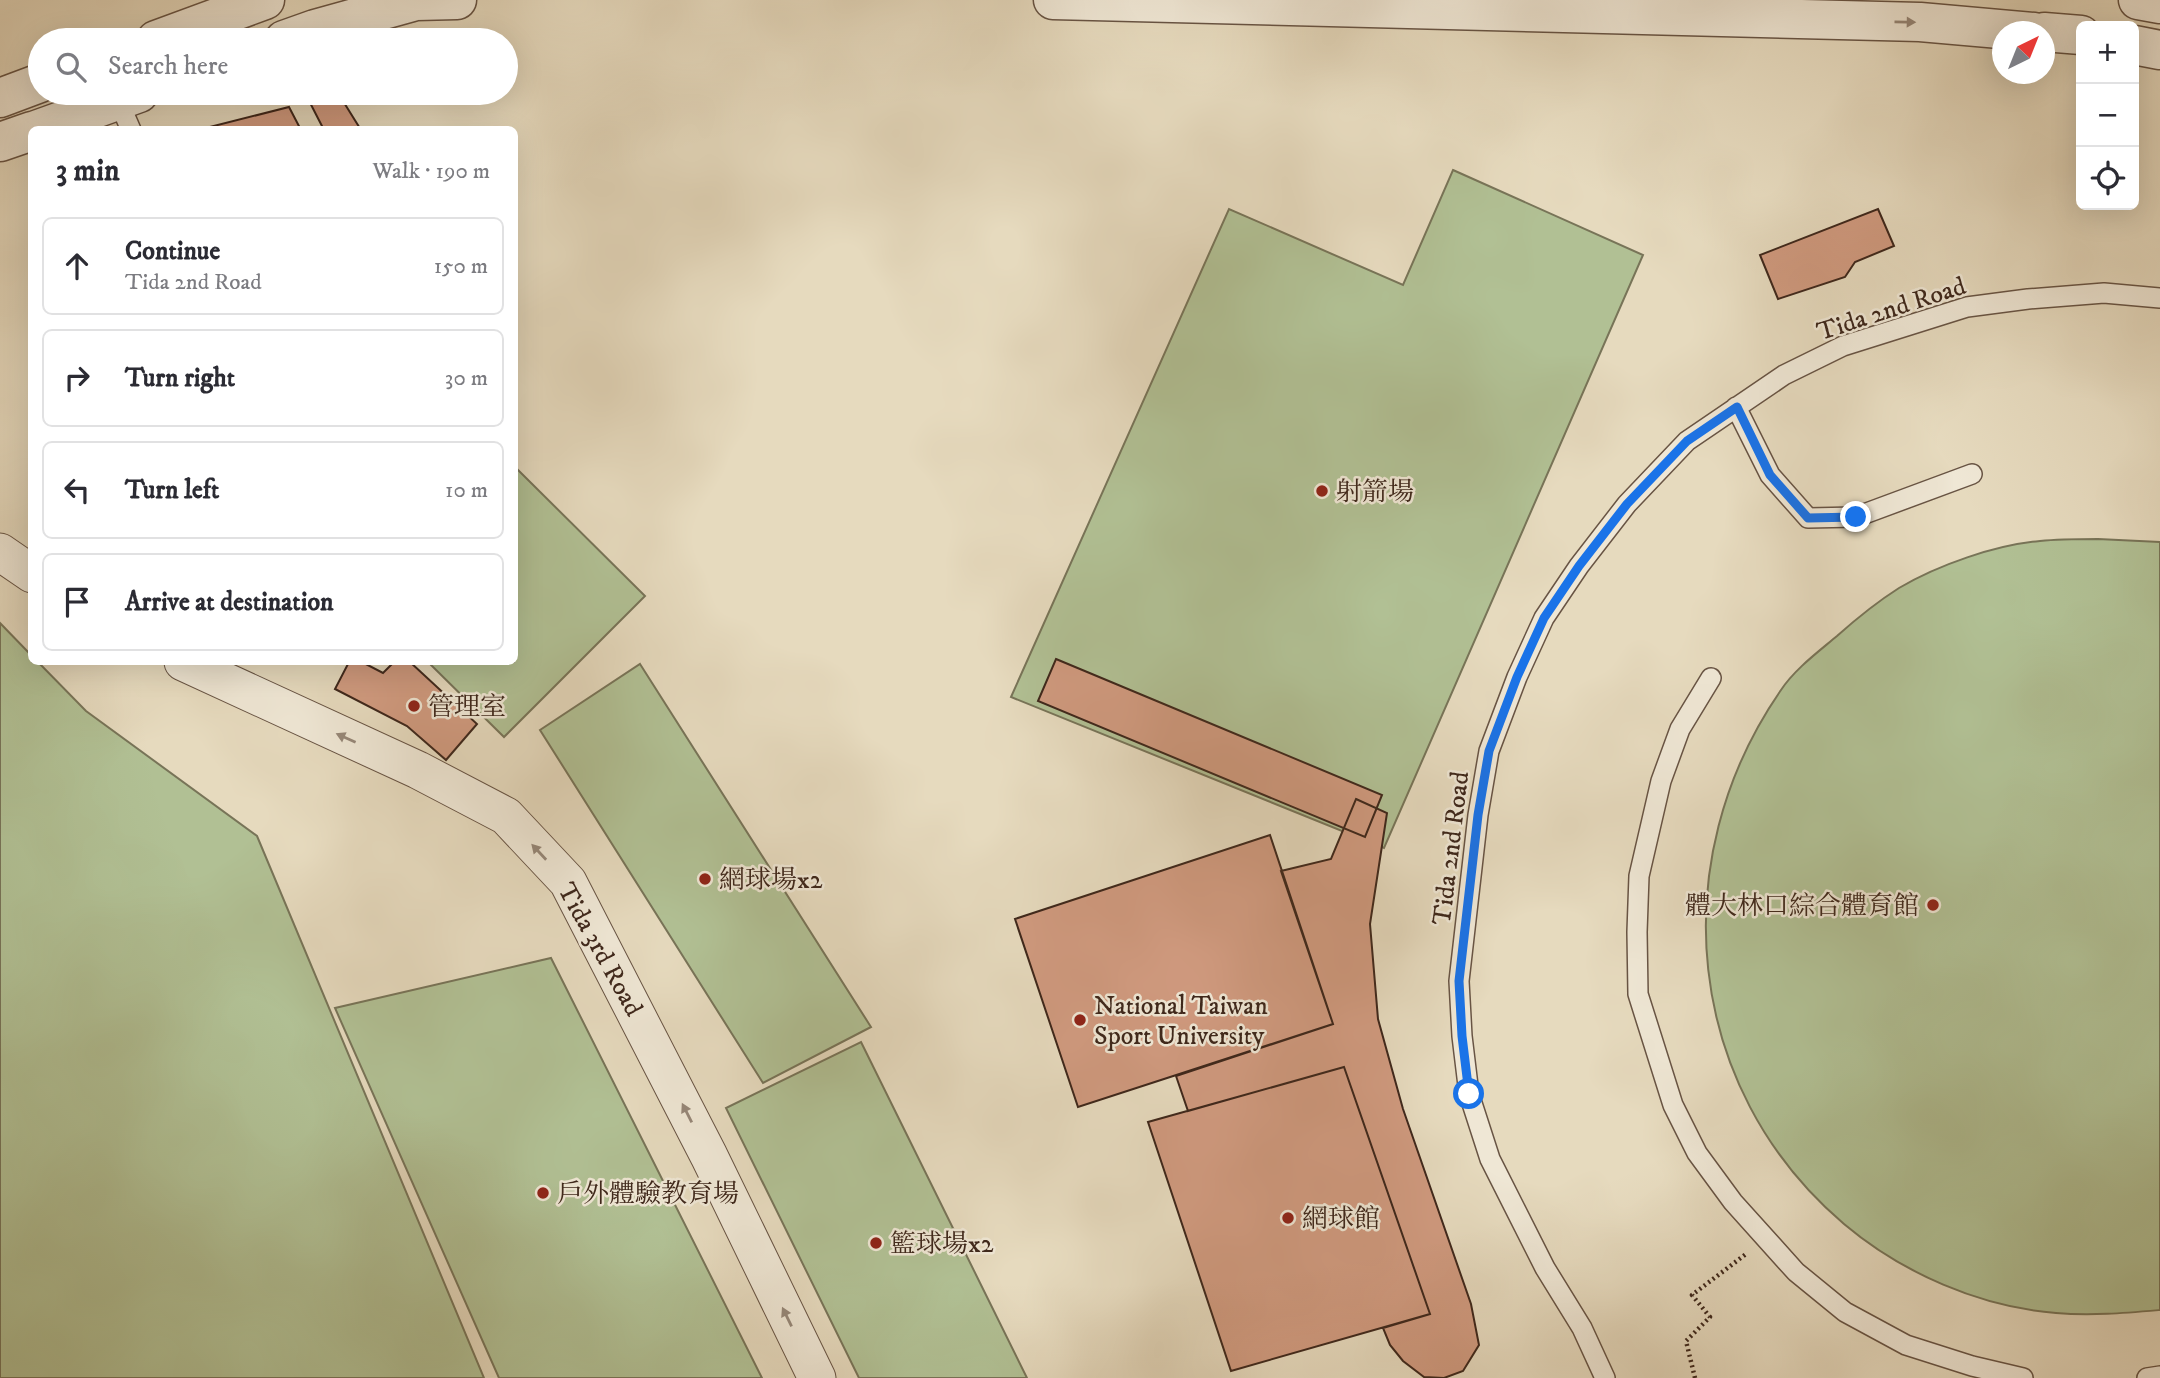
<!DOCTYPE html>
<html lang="en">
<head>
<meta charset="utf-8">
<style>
	body { margin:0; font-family:"IM FELL DW Pica","Noto Serif TC",serif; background:#f7f7f7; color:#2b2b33 }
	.controls { position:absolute; right:21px; top:21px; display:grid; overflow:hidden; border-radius:10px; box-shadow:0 7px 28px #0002 }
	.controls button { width:63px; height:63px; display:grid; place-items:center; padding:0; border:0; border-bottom:2px solid #e1e1e2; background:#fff; color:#2b2b33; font:35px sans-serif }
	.compass { position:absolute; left:1992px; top:21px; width:63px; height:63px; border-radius:50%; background:#fff; box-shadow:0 7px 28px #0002; rotate:43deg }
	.stop { position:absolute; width:21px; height:21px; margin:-16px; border:5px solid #1a73e8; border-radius:50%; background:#fff }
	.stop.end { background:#1a73e8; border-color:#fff; box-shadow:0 2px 7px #0008 }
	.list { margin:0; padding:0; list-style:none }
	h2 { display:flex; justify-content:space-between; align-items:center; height:91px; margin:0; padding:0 28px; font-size:30px }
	h2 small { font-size:23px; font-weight:400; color:#7c7c81 }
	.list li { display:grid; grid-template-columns:46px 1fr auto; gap:21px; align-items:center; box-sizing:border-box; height:98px; margin:0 14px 14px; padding:0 14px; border:2px solid #e1e1e2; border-radius:10px }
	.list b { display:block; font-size:26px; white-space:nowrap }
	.list p { margin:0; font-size:23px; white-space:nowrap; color:#7c7c81 }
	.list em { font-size:23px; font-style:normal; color:#7c7c81 }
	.icon { flex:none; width:38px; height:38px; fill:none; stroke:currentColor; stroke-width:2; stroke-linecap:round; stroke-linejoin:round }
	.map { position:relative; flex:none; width:2160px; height:1378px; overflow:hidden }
	.search { position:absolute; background:#fff; box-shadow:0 7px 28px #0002; left:28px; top:28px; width:490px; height:77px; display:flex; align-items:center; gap:18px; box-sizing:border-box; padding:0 24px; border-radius:38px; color:#7c7c81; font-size:26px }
	.panel { position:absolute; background:#fff; box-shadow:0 7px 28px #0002; left:28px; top:126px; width:490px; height:539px; border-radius:10px }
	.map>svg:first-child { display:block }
	.green { fill:#b1c094; stroke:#787458; stroke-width:2 }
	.building { fill:#d09a7f; stroke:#3e271b; stroke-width:2 }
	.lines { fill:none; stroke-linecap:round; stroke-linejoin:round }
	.service-casing { stroke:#685444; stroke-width:22 }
	.minor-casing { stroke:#685444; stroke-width:39 }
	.tertiary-casing { stroke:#685444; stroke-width:41 }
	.path { stroke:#3e271b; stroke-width:4.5; stroke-dasharray:2 3.5; stroke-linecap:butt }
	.service { stroke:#efe7d5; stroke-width:19 }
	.minor { stroke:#efe7d5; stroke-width:37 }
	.tertiary { stroke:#efe7d5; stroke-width:38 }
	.oneway { fill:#968778 }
	.route { stroke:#1a73e8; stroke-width:9 }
	.poi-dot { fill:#8f2418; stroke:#efe7d5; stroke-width:2.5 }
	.labels { text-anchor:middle; stroke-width:5; stroke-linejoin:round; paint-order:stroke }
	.street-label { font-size:26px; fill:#3e271b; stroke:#efe7d5 }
	.poi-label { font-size:26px; fill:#3e271b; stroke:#efe7d5; text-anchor:start }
</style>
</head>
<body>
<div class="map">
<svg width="2160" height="1378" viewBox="0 0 2160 1378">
	<rect width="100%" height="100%" fill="#e6dabe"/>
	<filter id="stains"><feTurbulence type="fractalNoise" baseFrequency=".00286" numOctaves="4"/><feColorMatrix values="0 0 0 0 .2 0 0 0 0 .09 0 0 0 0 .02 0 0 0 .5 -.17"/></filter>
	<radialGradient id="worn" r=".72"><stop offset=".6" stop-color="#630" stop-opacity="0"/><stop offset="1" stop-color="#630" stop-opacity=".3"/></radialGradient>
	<path class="green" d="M1453,170L1643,255L1384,848L1011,697L1229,209L1403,285Z
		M515,467L645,596L504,737L428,662H514Z
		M2098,539L2160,542V1310C2125,1313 2091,1316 2056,1313C1980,1307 1902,1273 1844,1224C1684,1088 1663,860 1781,690C1795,669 1818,652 1837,636C1856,619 1877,602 1899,588C1938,565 1995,545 2040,541C2059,539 2079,539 2098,539Z
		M0,623L31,655L32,662H38L86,711L257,836L484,1378H0Z
		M640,664L871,1027L763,1083L540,730Z
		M551,958L762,1378H499L335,1008Z
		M861,1042L1027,1378H859L726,1108Z"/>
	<path class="building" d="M305,93H338L361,130H324Z
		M289,107L301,130H198Z
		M1878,209L1894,246L1855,262L1845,277L1778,299L1760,255Z
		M1056,659L1382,795L1365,837L1038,701Z
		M349,662H362L383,673L394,662H410L477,724L446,760L407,726L335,689Z
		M1356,799L1387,813L1370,924L1378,1019L1403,1109L1471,1304L1479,1345L1463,1371L1444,1378L1424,1377L1403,1361L1390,1345L1383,1328L1430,1314L1344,1067L1188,1111L1176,1076L1333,1024L1281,871L1331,859Z
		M1270,835L1333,1024L1078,1107L1015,919Z
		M1344,1067L1430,1314L1231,1371L1148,1122Z"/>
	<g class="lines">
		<g class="service-casing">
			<path id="service" d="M118,100L131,130
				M1736,407L1770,475L1808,518L1856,517L1972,474
				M1711,678L1680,729L1661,781L1639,876L1637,932L1638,994L1673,1105L1697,1153L1733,1202L1796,1272L1845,1312L1906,1345L1972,1366L2023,1378
				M1605,1378L1582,1328L1545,1268L1490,1159L1469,1094L1462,1036L1459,981L1478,815L1489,751L1517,677L1544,618L1579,566L1627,504L1687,441L1784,375L1843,346L1967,307L2028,299L2104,293L2160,298
				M2147,1378L2160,1376"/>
		</g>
		<g class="minor-casing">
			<path id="minor" d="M0,552L32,574
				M183,662L418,770L506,816L568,882L709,1156L817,1378"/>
		</g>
		<g class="tertiary-casing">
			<path id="tertiary" d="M1053,0L1920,22L2034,32
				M2138,0L2160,4
				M2044,32L2081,35
				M156,40L265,0
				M284,40L315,29L416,1L457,0
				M2134,45L2160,50
				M0,98L40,83
				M36,130L139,93
				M0,142L32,131"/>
		</g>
		<path class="path" d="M1695,1378L1686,1341L1710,1317L1692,1295L1746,1254"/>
		<use href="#service" class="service"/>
		<use href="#minor" class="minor"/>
		<use href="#tertiary" class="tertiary"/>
	</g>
	<defs><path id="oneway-solid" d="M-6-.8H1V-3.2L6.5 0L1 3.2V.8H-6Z" transform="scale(1.75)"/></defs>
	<g class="oneway">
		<use href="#oneway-solid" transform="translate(1905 22) rotate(1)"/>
		<use href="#oneway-solid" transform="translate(346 738) rotate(-156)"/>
		<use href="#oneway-solid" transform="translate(539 852) rotate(-133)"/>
		<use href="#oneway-solid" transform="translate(687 1113) rotate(-117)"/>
		<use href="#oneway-solid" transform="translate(787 1317) rotate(-116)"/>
	</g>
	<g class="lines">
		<path class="route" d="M1469,1094L1462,1036L1459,981L1478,815L1489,751L1517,677L1544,618L1579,566L1627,504L1687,441L1737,407L1770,475L1808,518L1856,517"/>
	</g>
	<g class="poi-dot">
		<circle cx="1322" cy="491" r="7"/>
		<circle cx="414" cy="706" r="7"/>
		<circle cx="705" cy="879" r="7"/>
		<circle cx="1933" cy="905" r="7"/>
		<circle cx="1080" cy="1020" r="7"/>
		<circle cx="543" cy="1193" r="7"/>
		<circle cx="1288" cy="1218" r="7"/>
		<circle cx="876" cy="1243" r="7"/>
	</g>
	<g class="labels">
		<g class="street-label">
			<text transform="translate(1891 308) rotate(-18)" y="9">Tida 2nd Road</text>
			<text transform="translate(1450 848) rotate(-83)" y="9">Tida 2nd Road</text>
			<text transform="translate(601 949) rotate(61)" y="9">Tida 3rd Road</text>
		</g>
		<g class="poi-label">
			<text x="1336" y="500">射箭場</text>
			<text x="428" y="715">管理室</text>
			<text x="719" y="888">網球場x2</text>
			<text x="1919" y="914" text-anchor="end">體大林口綜合體育館</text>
			<text x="1094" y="1014">National Taiwan<tspan x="1094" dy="30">Sport University</tspan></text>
			<text x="557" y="1202">戶外體驗教育場</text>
			<text x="1302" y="1227">網球館</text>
			<text x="890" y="1252">籃球場x2</text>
		</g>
	</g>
	<rect width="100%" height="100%" filter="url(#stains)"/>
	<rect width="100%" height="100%" fill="url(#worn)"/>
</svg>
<div class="controls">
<button>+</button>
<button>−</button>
<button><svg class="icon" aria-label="locate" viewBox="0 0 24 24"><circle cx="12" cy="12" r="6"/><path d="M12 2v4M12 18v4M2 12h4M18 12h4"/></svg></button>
</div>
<svg class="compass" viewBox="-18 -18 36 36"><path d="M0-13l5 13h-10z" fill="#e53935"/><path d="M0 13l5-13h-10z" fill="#7c7c81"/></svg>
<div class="stop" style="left:1469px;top:1094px"></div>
<div class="stop end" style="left:1856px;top:517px"></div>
<div class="search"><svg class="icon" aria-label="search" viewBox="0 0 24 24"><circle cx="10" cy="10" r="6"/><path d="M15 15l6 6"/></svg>Search here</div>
<section class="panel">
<h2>3 min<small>Walk · 190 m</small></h2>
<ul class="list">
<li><svg class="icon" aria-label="ahead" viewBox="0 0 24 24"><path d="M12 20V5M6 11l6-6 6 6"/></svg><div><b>Continue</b><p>Tida 2nd Road</p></div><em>150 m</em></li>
<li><svg class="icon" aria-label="right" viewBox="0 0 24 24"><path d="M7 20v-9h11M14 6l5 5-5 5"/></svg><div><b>Turn right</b></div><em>30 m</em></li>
<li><svg class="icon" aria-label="left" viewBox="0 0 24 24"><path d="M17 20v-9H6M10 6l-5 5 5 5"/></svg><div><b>Turn left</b></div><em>10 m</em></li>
<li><svg class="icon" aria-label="arrive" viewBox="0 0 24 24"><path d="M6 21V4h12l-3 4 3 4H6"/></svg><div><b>Arrive at destination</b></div></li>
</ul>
</section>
</div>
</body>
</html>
